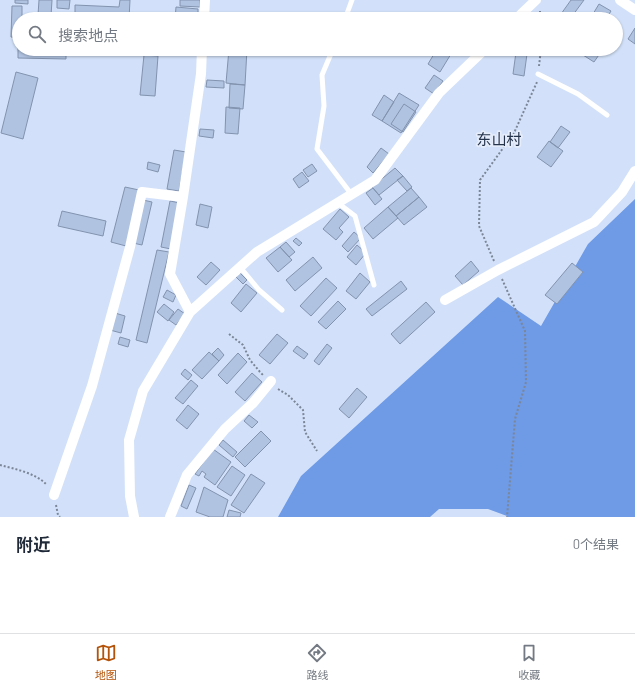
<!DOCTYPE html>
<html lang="zh">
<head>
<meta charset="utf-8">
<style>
	body { margin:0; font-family:Barlow,"Noto Sans SC",sans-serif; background:#f2f2f3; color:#1f2937 }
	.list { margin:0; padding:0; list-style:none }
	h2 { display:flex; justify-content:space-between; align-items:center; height:52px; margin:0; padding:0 16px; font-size:17px }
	h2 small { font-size:13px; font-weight:400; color:#747a83 }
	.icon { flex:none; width:22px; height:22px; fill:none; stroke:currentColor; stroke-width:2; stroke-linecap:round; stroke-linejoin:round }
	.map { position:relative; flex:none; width:635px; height:517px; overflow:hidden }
	.search { position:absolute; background:#fff; box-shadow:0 1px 3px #0004; left:12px; right:12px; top:12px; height:44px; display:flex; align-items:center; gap:10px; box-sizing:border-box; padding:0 14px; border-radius:22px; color:#747a83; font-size:15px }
	.sheet { height:116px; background:#fff }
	nav { display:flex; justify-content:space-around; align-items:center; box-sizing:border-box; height:56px; border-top:1px solid #e0e1e3; background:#fff; font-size:11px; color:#747a83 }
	nav a { display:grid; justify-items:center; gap:2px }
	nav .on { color:#b45309 }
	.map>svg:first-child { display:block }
	.forest { fill:#6e9ae6 }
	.building { fill:#b0c3e1; stroke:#8293af }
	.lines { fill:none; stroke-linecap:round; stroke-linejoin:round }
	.path { stroke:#7b8698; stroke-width:2; stroke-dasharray:2 2; stroke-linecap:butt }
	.lane { stroke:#fff; stroke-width:5 }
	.street { stroke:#fff; stroke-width:10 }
	.labels { text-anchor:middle; stroke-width:3.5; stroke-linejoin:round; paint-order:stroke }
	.quarter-label { font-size:15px; fill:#25334b; stroke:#e6edfa }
</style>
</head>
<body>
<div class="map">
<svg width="635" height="517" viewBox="0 0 635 517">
	<rect width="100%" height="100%" fill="#d2e1f9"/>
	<path class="forest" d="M635,199V517H508L507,516L488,509H439L430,517H278L301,476L498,297L541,326L588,244Z"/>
	<path class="building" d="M15,0H28V4L15,3Z
		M39,0H52L51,16L38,15Z
		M57,0H70L69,9L57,8Z
		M120,0H130L129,19L75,16V5L119,7Z
		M180,0H200V7L180,6Z
		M571,0H584L570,19H568L561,14Z
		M599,4L611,11L606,19H590Z
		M12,6H22V18L32,19H19V49H66V59L18,58V38L11,37Z
		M176,7L198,9V19H175Z
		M635,28V44L628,39Z
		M156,49H195V52Z
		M229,49H247L245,85L226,83Z
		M407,49H422L418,55Z
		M437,49H454L440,72L428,64Z
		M588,49H603L594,62L583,55Z
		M516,52L527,54L524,76L513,74Z
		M144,55L158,56L155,96L140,95Z
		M16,72L38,78L23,139L1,133Z
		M434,75L443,81L434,94L425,88Z
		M207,80L224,81V88L206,87Z
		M230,84L245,85L243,109L229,108Z
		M399,93L419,105L401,133L382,121Z
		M384,95L394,102L382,121L372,115Z
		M404,104L416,112L403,132L391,124Z
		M226,107L240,108L238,134L225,133Z
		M561,126L570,132L558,148L550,142Z
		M200,129L214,130L213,138L199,136Z
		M549,141L563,151L551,167L537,157Z
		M381,148L389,154L373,173L367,167Z
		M174,150L186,152L179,191L167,189Z
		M148,162L160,165L158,172L147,169Z
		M312,164L317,171L308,177L303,170Z
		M395,168L403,176L379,195L372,187Z
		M302,172L309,181L299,188L293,179Z
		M403,176L412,187L407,191L397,180Z
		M125,187L139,190L126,246L111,242Z
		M373,188L382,199L375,205L366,193Z
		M411,188L419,197L396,216L388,207Z
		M419,197L427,207L404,225L396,216Z
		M143,200L152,202L142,245L133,243Z
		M170,201L180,203L171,249L161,247Z
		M200,204L212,207L208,228L196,225Z
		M388,207L398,218L373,239L364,228Z
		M340,209L349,217L339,228L343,232L336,240L323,229Z
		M62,211L106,221L103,236L58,226Z
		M354,232L361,238L348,252L342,246Z
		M296,238L302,243L299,246L293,241Z
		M286,242L295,252L289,257L280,247Z
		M357,245L366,253L356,265L347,257Z
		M280,247L292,260L278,272L266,258Z
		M157,250L169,252L147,343L136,340Z
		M313,257L322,268L295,291L286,280Z
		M471,261L479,271L463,285L455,276Z
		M211,262L220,270L206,285L197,277Z
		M572,263L583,272L557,304L545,295Z
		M240,273L247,280L243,284L236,277Z
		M360,273L370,282L356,299L346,291Z
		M326,278L337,288L311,316L300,306Z
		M401,281L407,289L372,316L366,309Z
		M246,284L257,293L241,312L231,303Z
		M167,290L176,295L173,302L163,297Z
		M338,301L346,309L326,329L318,322Z
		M426,302L435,312L400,344L391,334Z
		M164,304L174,312L168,321L157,312Z
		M178,309L185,314L176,325L169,320Z
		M115,313L125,316L121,333L110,330Z
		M277,334L288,343L270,364L259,355Z
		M120,337L130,340L128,347L118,344Z
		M327,344L332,348L319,365L314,361Z
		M297,346L308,354L304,359L293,351Z
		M218,348L224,355L219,361L212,354Z
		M209,352L219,361L202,379L192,370Z
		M238,353L247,362L227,384L218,375Z
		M185,369L192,375L188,380L181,374Z
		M252,373L262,382L245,401L235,392Z
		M191,380L198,386L183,404L175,398Z
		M357,388L367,397L349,418L339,409Z
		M188,405L199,414L187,429L176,420Z
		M249,415L258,422L252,428L244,421Z
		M261,431L271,441L245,467L235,457Z
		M223,440L237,452L233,457L219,445Z
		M213,449L231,462L215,485L204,477L206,474L202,471L199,476L195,474Z
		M232,466L245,475L231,496L217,487Z
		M251,474L265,483L244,513L231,505Z
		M189,485L196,488L187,509L181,506Z
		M204,487L228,500L223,517H210L196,512Z
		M229,510L241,513L240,517H227Z"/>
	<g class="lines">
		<path class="path" d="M540,11V19
			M539,66L541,49
			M494,261L479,226L480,180L514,133L537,82
			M502,279L525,331L526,382L515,419L507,517
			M229,334L243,345L250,360L260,372L263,375
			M278,389L288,395L303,410L305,432L317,451
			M0,465C15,469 35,473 46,484
			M56,505L58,515L60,517"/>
		<path class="lane" d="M345,19L352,0
			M333,49L322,75L324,106L317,149L352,195
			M538,74L578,94L607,115
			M338,203L355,216L374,285
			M240,267L259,290L282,310"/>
		<path class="street" d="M620,0L635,10
			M204,19L205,0
			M516,19L536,0
			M445,300L498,270L594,222L622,192L635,171
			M190,312L170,274L183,197L201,74L202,49
			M54,495L92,386L130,247L142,192L183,197
			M134,517L130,496L129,440L143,391L190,312L257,252L375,180L439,93L485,49
			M170,517L187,475L225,429L253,403L271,381"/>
	</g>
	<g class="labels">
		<g class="quarter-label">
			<text x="499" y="145">东山村</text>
		</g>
	</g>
</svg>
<div class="search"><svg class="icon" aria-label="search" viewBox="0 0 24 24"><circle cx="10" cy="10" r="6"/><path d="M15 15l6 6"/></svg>搜索地点</div>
</div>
<section class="sheet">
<h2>附近<small>0个结果</small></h2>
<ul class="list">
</ul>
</section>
<nav>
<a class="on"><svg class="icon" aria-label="map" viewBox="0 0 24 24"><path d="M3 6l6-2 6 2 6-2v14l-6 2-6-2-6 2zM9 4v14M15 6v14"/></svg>地图</a>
<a><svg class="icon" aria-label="directions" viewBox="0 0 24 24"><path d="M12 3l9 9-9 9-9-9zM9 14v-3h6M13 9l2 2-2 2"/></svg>路线</a>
<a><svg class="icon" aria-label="saved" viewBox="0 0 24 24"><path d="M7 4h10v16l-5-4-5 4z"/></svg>收藏</a>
</nav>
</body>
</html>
